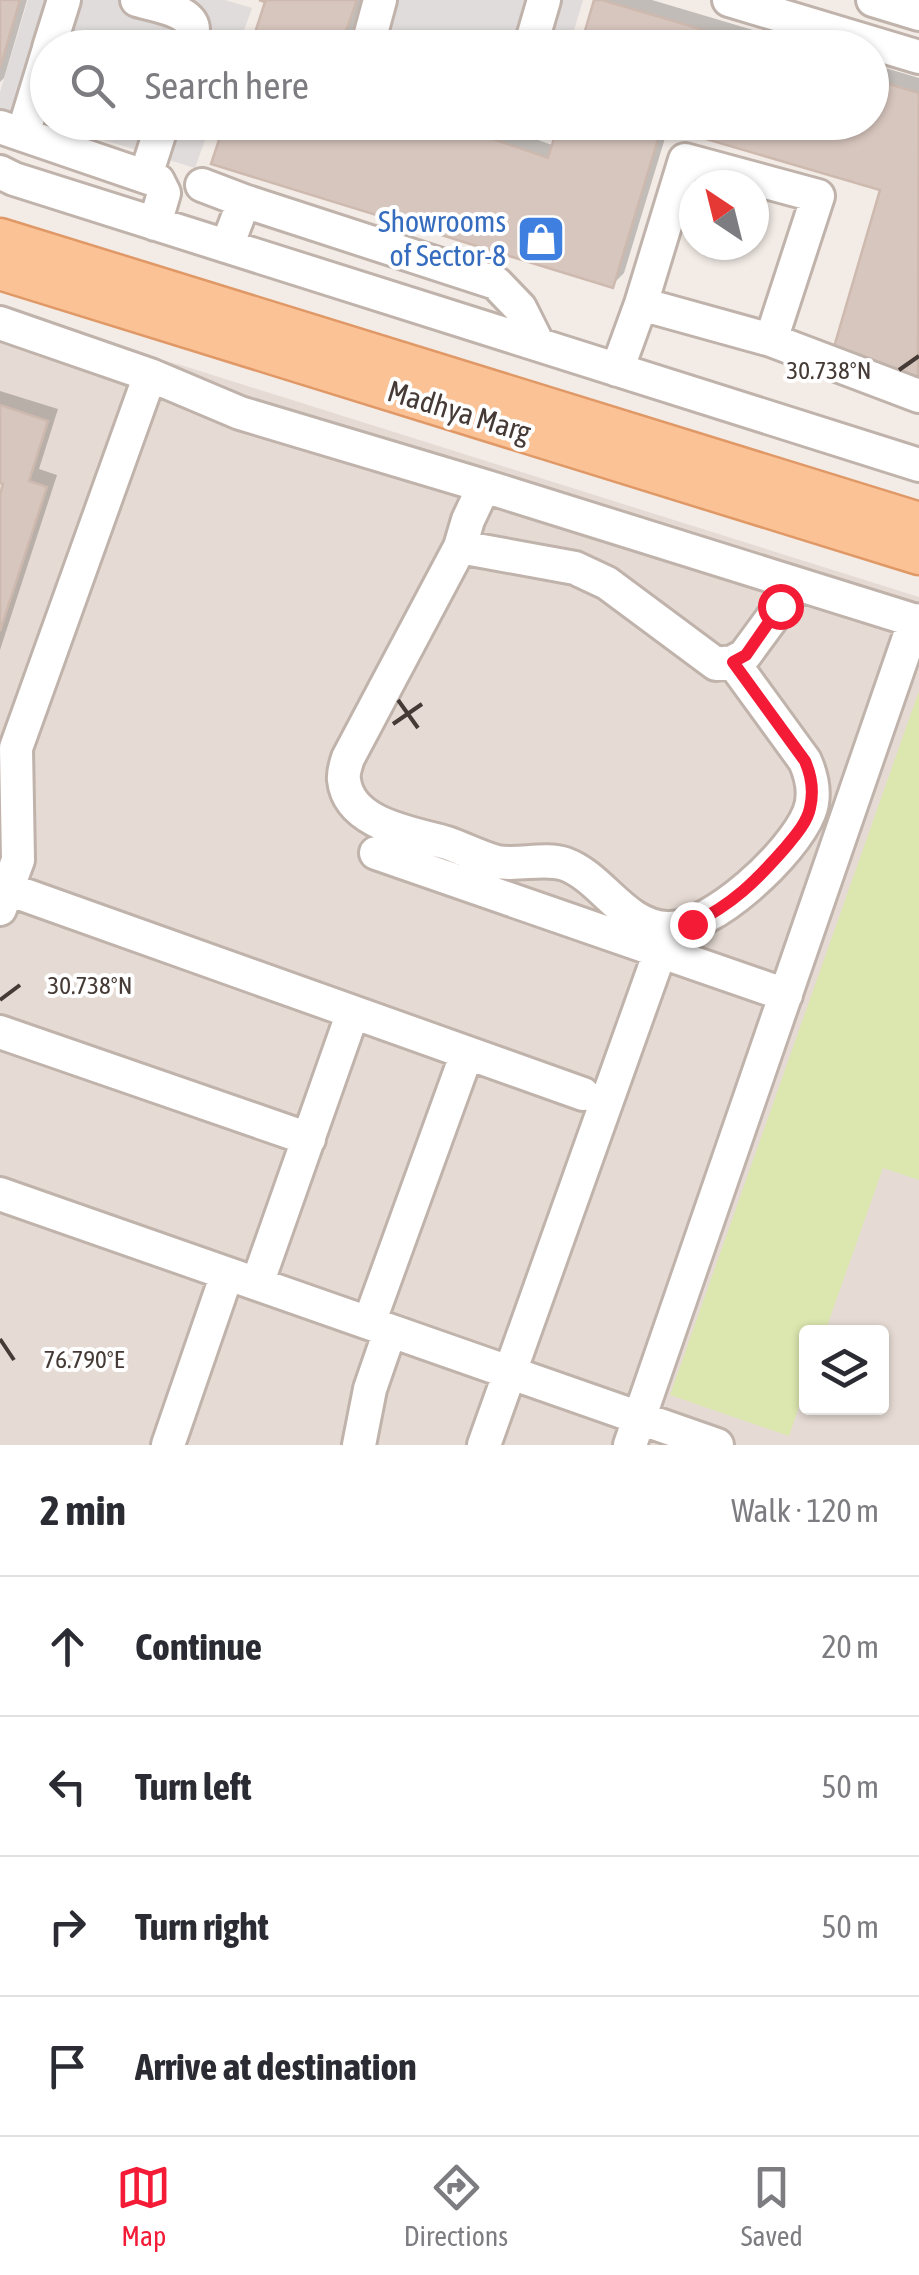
<!DOCTYPE html>
<html lang="en">
<head>
<meta charset="utf-8">
<style>
	body { margin:0; font-family:"Asap Condensed",sans-serif; background:#f2f2f3; color:#2b2b33 }
	.controls { position:absolute; right:30px; bottom:30px; display:grid; overflow:hidden; border-radius:10px; box-shadow:0 2px 8px #0004 }
	.controls button { width:90px; height:90px; display:grid; place-items:center; padding:0; border:0; border-bottom:2px solid #e1e1e2; background:#fff; color:#2b2b33; font:50px sans-serif }
	.compass { position:absolute; left:679px; top:170px; width:90px; height:90px; border-radius:50%; background:#fff; box-shadow:0 2px 8px #0004; rotate:325deg }
	.stop { position:absolute; width:30px; height:30px; margin:-22px; border:8px solid #f41b37; border-radius:50%; background:#fff }
	.stop.end { background:#f41b37; border-color:#fff; box-shadow:0 2px 10px #0008 }
	.list { margin:0; padding:0; list-style:none }
	h2 { display:flex; justify-content:space-between; align-items:center; height:130px; margin:0; padding:0 40px; font-size:42px }
	h2 small { font-size:32px; font-weight:400; color:#7c7c81 }
	.list li { display:grid; grid-template-columns:65px 1fr auto; gap:30px; align-items:center; box-sizing:border-box; height:140px; padding:0 40px; border-top:2px solid #e1e1e2 }
	.list b { display:block; font-size:38px; white-space:nowrap }
	.list em { font-size:32px; font-style:normal; color:#7c7c81 }
	.icon { flex:none; width:55px; height:55px; fill:none; stroke:currentColor; stroke-width:2; stroke-linecap:round; stroke-linejoin:round }
	.map { position:relative; flex:none; width:919px; height:1445px; overflow:hidden }
	.search { position:absolute; background:#fff; box-shadow:0 2px 8px #0004; left:30px; right:30px; top:30px; height:110px; display:flex; align-items:center; gap:25px; box-sizing:border-box; padding:0 35px; border-radius:55px; color:#7c7c81; font-size:38px }
	.sheet { height:690px; background:#fff }
	nav { display:flex; justify-content:space-around; align-items:center; box-sizing:border-box; height:140px; border-top:2px solid #e1e1e2; background:#fff; font-size:28px; color:#7c7c81 }
	nav a { display:grid; justify-items:center; gap:5px }
	nav .on { color:#f41b37 }
	.map>svg:first-child { display:block }
	.residential { fill:#e6dbd4; fill-rule:evenodd }
	.green { fill:#dce6af }
	.parking { fill:#e0dcdb }
	.shadow { fill:#0003 }
	.building { fill:#d7c6be; stroke:#ceb9af; stroke-width:2.5 }
	.lines { fill:none; stroke-linecap:round; stroke-linejoin:round }
	.minor-casing { stroke:#c0b3ab; stroke-width:38 }
	.major-casing { stroke:#e09966; stroke-width:45 }
	.minor { stroke:#fff; stroke-width:32 }
	.major { stroke:#fbc296; stroke-width:40 }
	.route { stroke:#f41b37; stroke-width:12 }
	.ticks { fill:none; stroke:#453a35; stroke-width:4 }
	.labels { text-anchor:middle; stroke-width:8; stroke-linejoin:round; paint-order:stroke }
	.shop-label { font-size:30px; fill:#366cbe; stroke:#fff; text-anchor:end }
	.street-label { font-size:30px; fill:#453a35; stroke:#fff }
	.ticks-label { font-size:25px; text-anchor:middle; fill:#453a35; stroke:#fff; stroke-width:8; stroke-linejoin:round; paint-order:stroke }
</style>
</head>
<body>
<div class="map">
<svg width="919" height="1445" viewBox="0 0 919 1445">
	<rect width="100%" height="100%" fill="#f2ebe6"/>
	<path class="residential" d="M0,315L184,366L919,597V1445H0ZM806,1332H882V1408H806Z"/>
	<path class="green" d="M919,691V1180L883,1168L825,1332H806V1386L789,1436L670,1395Z"/>
	<path class="parking" d="M28,0H225L252,8L238,47L48,48V122L211,123L195,168L0,108V92Z
		M369,0H583L569,47L351,48Z"/>
	<path class="shadow" d="M0,0H27L4,78L0,82Z
		M267,0H363L346,48H253Z
		M597,0H652L814,48H583Z
		M872,64L919,78V377L917,379L884,189L669,125L624,273L612,285L227,122H487L555,146L561,122H872Z
		M0,391L58,409L39,469L57,475L0,650V503L7,483L0,481Z"/>
	<path class="building" d="M0,0H20L0,68Z
		M259,0H357L340,48H250L265,2Z
		M594,0H602L765,48H580Z
		M872,79L919,93L918,381L832,354L880,190L662,126L613,288L211,164L225,122H443L548,158L559,122H872Z
		M0,405L48,421L29,481L47,487L0,631V495L3,484L0,483Z"/>
	<g class="lines">
		<g class="minor-casing">
			<path id="minor" d="M137,0C153,5 194,10 193,31C193,37 190,42 188,48
				M729,0L919,57
				M873,0L919,14
				M49,48L64,0
				M367,48L380,0
				M530,48L544,0
				M0,127L158,181L164,193L155,224
				M23,134L48,52
				M0,172L14,179L919,465
				M146,175L163,122
				M202,185L244,201L227,246
				M244,201L496,283L520,308L538,344
				M641,304L771,340L919,396
				M0,323L150,375L240,413L484,486L919,622
				M617,370L641,304L685,160L818,196L771,340
				M484,486L468,520L460,547L348,758C346,764 343,774 344,780C349,825 413,833 447,843C464,849 481,858 497,862C519,866 544,857 565,864C603,878 623,926 667,928C712,930 793,853 809,813C816,796 812,777 805,761L733,662
				M460,547L575,568L607,583L716,664L733,662L745,655L797,584
				M376,853L786,995
				M8,889L583,1094
				M0,909L18,860L16,748L150,375
				M0,1032L309,1139
				M0,1194L717,1445
				M257,1284L353,1012
				M369,1323L467,1053
				M168,1445L227,1274
				M359,1445L370,1389L390,1331
				M484,1445L660,952
				M630,1445L915,620"/>
		</g>
		<g class="major-casing">
			<path id="major" d="M0,239L919,523
				M0,269L919,554"/>
		</g>
		<use href="#minor" class="minor"/>
		<use href="#major" class="major"/>
	</g>
	<g class="lines">
		<path class="route" d="M692,924C732,905 756,881 785,848C794,837 807,823 810,808C814,791 812,777 805,761L733,662L746,655L780,606"/>
	</g>
	<path class="ticks" d="M899,370L919,356M398,700L418,728M393,724L422,704M0,1000L20,985M0,1339L14,1360"/>
	<defs>
		<g id="shop-square" transform="scale(2.5)"><rect x="-9" y="-9" width="18" height="18" rx="4" fill="#3f7fe0" stroke="#fff"/><path d="M-5-2.5h2.3a2.7 3.5 0 0 1 5.4 0H5L5.5 6h-11ZM-1.5-2.5h3a1.5 2.3 0 0 0-3 0Z" fill="#fff"/></g>
	</defs>
	<g fill-rule="evenodd">
		<use href="#shop-square" x="541" y="239"/>
	</g>
	<g class="labels">
		<g class="shop-label">
			<text x="506" y="232">Showrooms<tspan x="506" dy="34">of Sector-8</tspan></text>
		</g>
		<g class="street-label">
			<text transform="translate(459 412) rotate(17)" y="10">Madhya Marg</text>
		</g>
	</g>
	<g class="ticks-label">
		<text x="829" y="379">30.738°N</text>
		<text x="90" y="994">30.738°N</text>
		<text x="84" y="1368">76.790°E</text>
	</g>
</svg>
<div class="controls">
<button><svg class="icon" aria-label="layers" viewBox="0 0 24 24"><path d="M12 4l9 5-9 5-9-5zM3 14l9 5 9-5"/></svg></button>
</div>
<svg class="compass" viewBox="-18 -18 36 36"><path d="M0-13l5 13h-10z" fill="#e53935"/><path d="M0 13l5-13h-10z" fill="#7c7c81"/></svg>
<div class="stop" style="left:780px;top:606px"></div>
<div class="stop end" style="left:692px;top:924px"></div>
<div class="search"><svg class="icon" aria-label="search" viewBox="0 0 24 24"><circle cx="10" cy="10" r="6"/><path d="M15 15l6 6"/></svg>Search here</div>
</div>
<section class="sheet">
<h2>2 min<small>Walk · 120 m</small></h2>
<ul class="list">
<li><svg class="icon" aria-label="ahead" viewBox="0 0 24 24"><path d="M12 20V5M6 11l6-6 6 6"/></svg><div><b>Continue</b></div><em>20 m</em></li>
<li><svg class="icon" aria-label="left" viewBox="0 0 24 24"><path d="M17 20v-9H6M10 6l-5 5 5 5"/></svg><div><b>Turn left</b></div><em>50 m</em></li>
<li><svg class="icon" aria-label="right" viewBox="0 0 24 24"><path d="M7 20v-9h11M14 6l5 5-5 5"/></svg><div><b>Turn right</b></div><em>50 m</em></li>
<li><svg class="icon" aria-label="arrive" viewBox="0 0 24 24"><path d="M6 21V4h12l-3 4 3 4H6"/></svg><div><b>Arrive at destination</b></div></li>
</ul>
</section>
<nav>
<a class="on"><svg class="icon" aria-label="map" viewBox="0 0 24 24"><path d="M3 6l6-2 6 2 6-2v14l-6 2-6-2-6 2zM9 4v14M15 6v14"/></svg>Map</a>
<a><svg class="icon" aria-label="directions" viewBox="0 0 24 24"><path d="M12 3l9 9-9 9-9-9zM9 14v-3h6M13 9l2 2-2 2"/></svg>Directions</a>
<a><svg class="icon" aria-label="saved" viewBox="0 0 24 24"><path d="M7 4h10v16l-5-4-5 4z"/></svg>Saved</a>
</nav>
</body>
</html>
